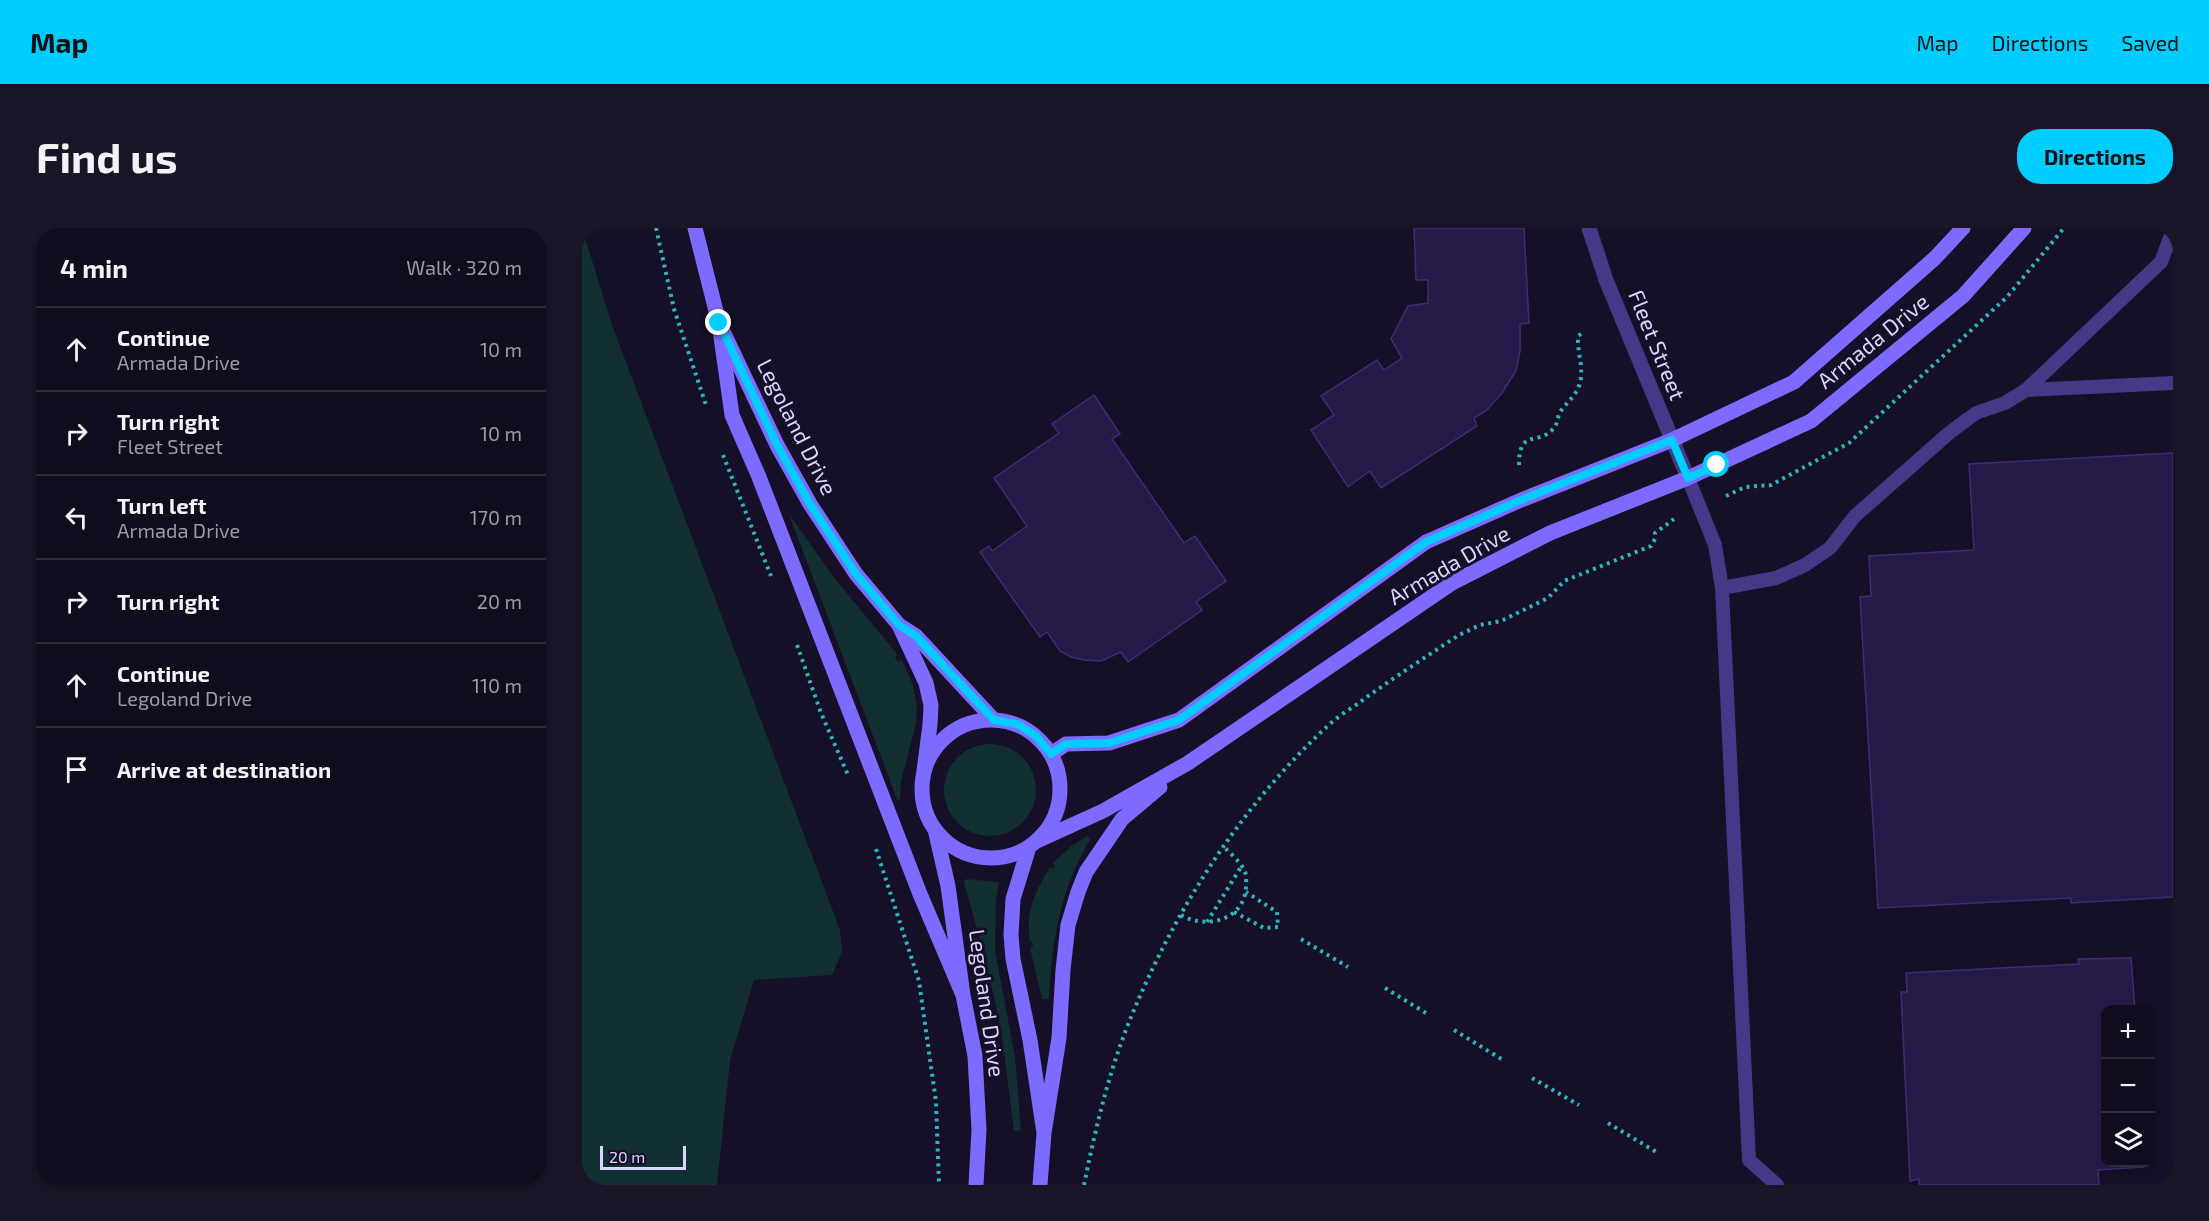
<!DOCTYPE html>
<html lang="en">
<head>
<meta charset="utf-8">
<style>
	body { margin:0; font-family:"Exo 2",sans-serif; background:#191426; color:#f1f3f6 }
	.controls { position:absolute; right:18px; bottom:18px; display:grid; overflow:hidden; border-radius:12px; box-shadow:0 3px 9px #0003 }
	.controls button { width:54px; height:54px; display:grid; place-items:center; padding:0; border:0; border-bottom:2px solid #302b3b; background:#100b1d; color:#f1f3f6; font:30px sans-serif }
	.scale { position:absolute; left:18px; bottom:15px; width:86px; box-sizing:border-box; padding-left:6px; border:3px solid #ddd4ff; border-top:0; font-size:16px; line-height:21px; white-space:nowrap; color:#ddd4ff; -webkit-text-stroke:4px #150f27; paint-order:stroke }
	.stop { position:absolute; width:18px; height:18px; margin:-14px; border:4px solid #00cdff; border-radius:50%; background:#fff }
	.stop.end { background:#00cdff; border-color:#fff; box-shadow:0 2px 6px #0008 }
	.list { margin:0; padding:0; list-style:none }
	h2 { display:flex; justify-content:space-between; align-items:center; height:78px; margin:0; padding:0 24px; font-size:26px }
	h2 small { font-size:20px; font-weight:400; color:#9c9ba4 }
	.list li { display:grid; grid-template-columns:39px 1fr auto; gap:18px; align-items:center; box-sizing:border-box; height:84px; padding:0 24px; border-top:2px solid #302b3b }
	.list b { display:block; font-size:22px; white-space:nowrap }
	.list p { margin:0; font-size:20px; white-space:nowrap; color:#9c9ba4 }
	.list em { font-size:20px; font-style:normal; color:#9c9ba4 }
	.icon { flex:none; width:33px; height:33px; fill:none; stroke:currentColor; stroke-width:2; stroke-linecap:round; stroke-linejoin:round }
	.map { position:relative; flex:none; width:1591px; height:957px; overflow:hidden; border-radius:24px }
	header { display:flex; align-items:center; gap:36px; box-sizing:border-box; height:84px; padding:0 30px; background:#00cdff; color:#111 }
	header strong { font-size:28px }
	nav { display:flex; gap:33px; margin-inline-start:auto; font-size:21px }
	.intro { display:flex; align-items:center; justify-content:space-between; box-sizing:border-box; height:144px; padding:0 36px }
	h1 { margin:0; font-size:42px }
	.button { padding:15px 27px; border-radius:24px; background:#00cdff; color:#111; font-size:21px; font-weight:700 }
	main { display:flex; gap:36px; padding:0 36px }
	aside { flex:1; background:#100b1d; border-radius:24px; box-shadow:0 3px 9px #0003 }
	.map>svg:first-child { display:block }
	.green { fill:#122f31 }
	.building { fill:#281a48; stroke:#412c74; stroke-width:1.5 }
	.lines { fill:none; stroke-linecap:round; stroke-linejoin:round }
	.path { stroke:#2db6ba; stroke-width:4; stroke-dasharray:3 4.5; stroke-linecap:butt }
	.lane { stroke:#433986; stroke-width:14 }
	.street { stroke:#433986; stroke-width:15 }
	.secondary { stroke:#7d6bff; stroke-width:15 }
	.route { stroke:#00cdff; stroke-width:8 }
	.labels { text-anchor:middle; stroke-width:6; stroke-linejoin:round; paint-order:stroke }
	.street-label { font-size:22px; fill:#ddd4ff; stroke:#150f27 }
</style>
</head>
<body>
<header>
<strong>Map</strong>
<nav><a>Map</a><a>Directions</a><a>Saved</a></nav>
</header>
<div class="intro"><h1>Find us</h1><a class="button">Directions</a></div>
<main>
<aside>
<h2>4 min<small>Walk · 320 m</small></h2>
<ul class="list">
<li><svg class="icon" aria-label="ahead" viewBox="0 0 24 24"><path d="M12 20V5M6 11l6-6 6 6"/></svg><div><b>Continue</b><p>Armada Drive</p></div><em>10 m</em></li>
<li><svg class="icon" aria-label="right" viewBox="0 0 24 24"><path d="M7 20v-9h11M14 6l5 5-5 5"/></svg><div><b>Turn right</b><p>Fleet Street</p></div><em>10 m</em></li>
<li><svg class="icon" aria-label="left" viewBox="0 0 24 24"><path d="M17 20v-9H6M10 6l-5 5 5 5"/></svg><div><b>Turn left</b><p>Armada Drive</p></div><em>170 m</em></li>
<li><svg class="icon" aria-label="right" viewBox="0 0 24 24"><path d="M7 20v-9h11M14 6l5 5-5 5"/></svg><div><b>Turn right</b></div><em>20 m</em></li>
<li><svg class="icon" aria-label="ahead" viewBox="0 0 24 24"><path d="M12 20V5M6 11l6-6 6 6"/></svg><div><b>Continue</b><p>Legoland Drive</p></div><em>110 m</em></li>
<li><svg class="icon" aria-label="arrive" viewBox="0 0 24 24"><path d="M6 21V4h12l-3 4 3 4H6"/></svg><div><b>Arrive at destination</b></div></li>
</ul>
</aside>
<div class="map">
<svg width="1591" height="957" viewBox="0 0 1591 957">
	<rect width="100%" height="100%" fill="#150f27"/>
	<path class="green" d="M0,0L30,97L258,702L260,724L250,747L172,752L148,832L135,957H0Z
		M209,289L253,351L316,427L313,429L316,434L319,432L321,434L331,457L335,481L334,496L319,553L318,574L315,571L209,292Z
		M362 562a46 46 0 1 1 92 0a46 46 0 1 1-92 0Z
		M505,608L508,612C478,661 470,714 467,771H460L448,720L451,719L450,714L448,713C443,685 453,663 468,639L471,641L473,637L471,635L488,619Z
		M384,651L417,654L414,671L413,722L433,829L439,902L432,903C428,874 425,845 421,816C412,761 397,708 382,654Z"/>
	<path class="building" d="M832,0H942L947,95L938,96V123L934,143L920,165L905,182L892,190L895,198L799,260L788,243L766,259L729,202L752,187L739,168L795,132L802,142L820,130L809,111L826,78L846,75V52H834Z
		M512,167L538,206L530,211L602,315L613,308L644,353L614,374L620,382L546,434L539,424L519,433L502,432L489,429L478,423L465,404L458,409L398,324L407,318L410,323L445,298L412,250L477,205L470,196Z
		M1591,225V669L1489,675V670L1296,680L1278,369L1289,368L1287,328L1392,322L1387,236Z
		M1549,730L1553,782H1524V934H1562V939L1516,942L1517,957H1337V951L1328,953L1319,764H1325L1324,745L1497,736L1496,731Z"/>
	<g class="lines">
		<path class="path" d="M74,0L92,81L125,180
			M141,227L189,348
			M937,237C937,200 956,218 971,201C976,196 975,190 978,184C984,175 993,169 997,158C1003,141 995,126 996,108L1002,104
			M1144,268L1163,259L1189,257L1267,215L1425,69L1482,0
			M215,417L239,485L266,547
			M294,621L337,753L354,874L357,957
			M652,684L682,700L696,699L695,684L664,664
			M599,687C624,702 664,692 664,657C664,653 665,648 663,644C659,634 649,626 642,619
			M625,694L659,639
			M719,711L766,739
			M803,760L844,785
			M872,802L921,832
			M950,850L997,877
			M1026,895L1076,925
			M502,957C514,898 528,838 552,782C597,675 663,573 749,495C759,486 772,479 782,471C813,449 845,428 877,407L898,397L919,393L966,370L982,353L1069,318L1073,311V305L1092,291"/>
		<path class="lane" d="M1444,162L1591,155
			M1106,250L1133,317L1140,360L1167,932L1195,957
			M1140,360L1194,350L1223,337L1248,320L1273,288L1367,205L1394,185L1423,175L1444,162L1579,34L1591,2"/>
		<path class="street" d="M1007,0L1024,52L1106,250"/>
		<path class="secondary" d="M113,0L137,95L195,217L228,276L274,346L317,397L344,455L349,477L348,497L341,550
			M137,95L150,187L177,249L338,666L381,767
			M317,397L334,408L412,492
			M340 561a69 69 0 1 1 138 0a69 69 0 1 1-138 0Z
			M469,526L484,516L527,515L597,492L844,314L939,272L1090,212L1212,154L1353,30L1381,0
			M353,601L366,658L381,767L393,828L397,902L394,957
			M455,613L521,583L606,535L870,355L968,305L1106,250L1229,193L1381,68L1442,0
			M447,619L431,671L429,707L431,731L448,812L462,905L458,957
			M462,905L477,810L481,742L486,697L496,664L504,644L540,591L578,559"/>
	</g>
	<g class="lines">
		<path class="route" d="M137,95L195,217L228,276L274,346L317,397L334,408L412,492L435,496L454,508L469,526L484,516L527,515L597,492L844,314L939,272L1090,212L1106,250L1135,237"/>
	</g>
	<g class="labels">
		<g class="street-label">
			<text transform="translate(1291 113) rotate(-39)" y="8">Armada Drive</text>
			<text transform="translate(1075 117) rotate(68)" y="8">Fleet Street</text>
			<text transform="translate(215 199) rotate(63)" y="8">Legoland Drive</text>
			<text transform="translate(867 337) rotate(-30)" y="8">Armada Drive</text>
			<text transform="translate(405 775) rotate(82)" y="8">Legoland Drive</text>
		</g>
	</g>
</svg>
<div class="controls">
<button>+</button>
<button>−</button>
<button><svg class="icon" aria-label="layers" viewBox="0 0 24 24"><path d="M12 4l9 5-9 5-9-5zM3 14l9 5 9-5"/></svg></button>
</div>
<div class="scale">20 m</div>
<div class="stop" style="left:1135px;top:237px"></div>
<div class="stop end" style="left:137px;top:95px"></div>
</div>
</main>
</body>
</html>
